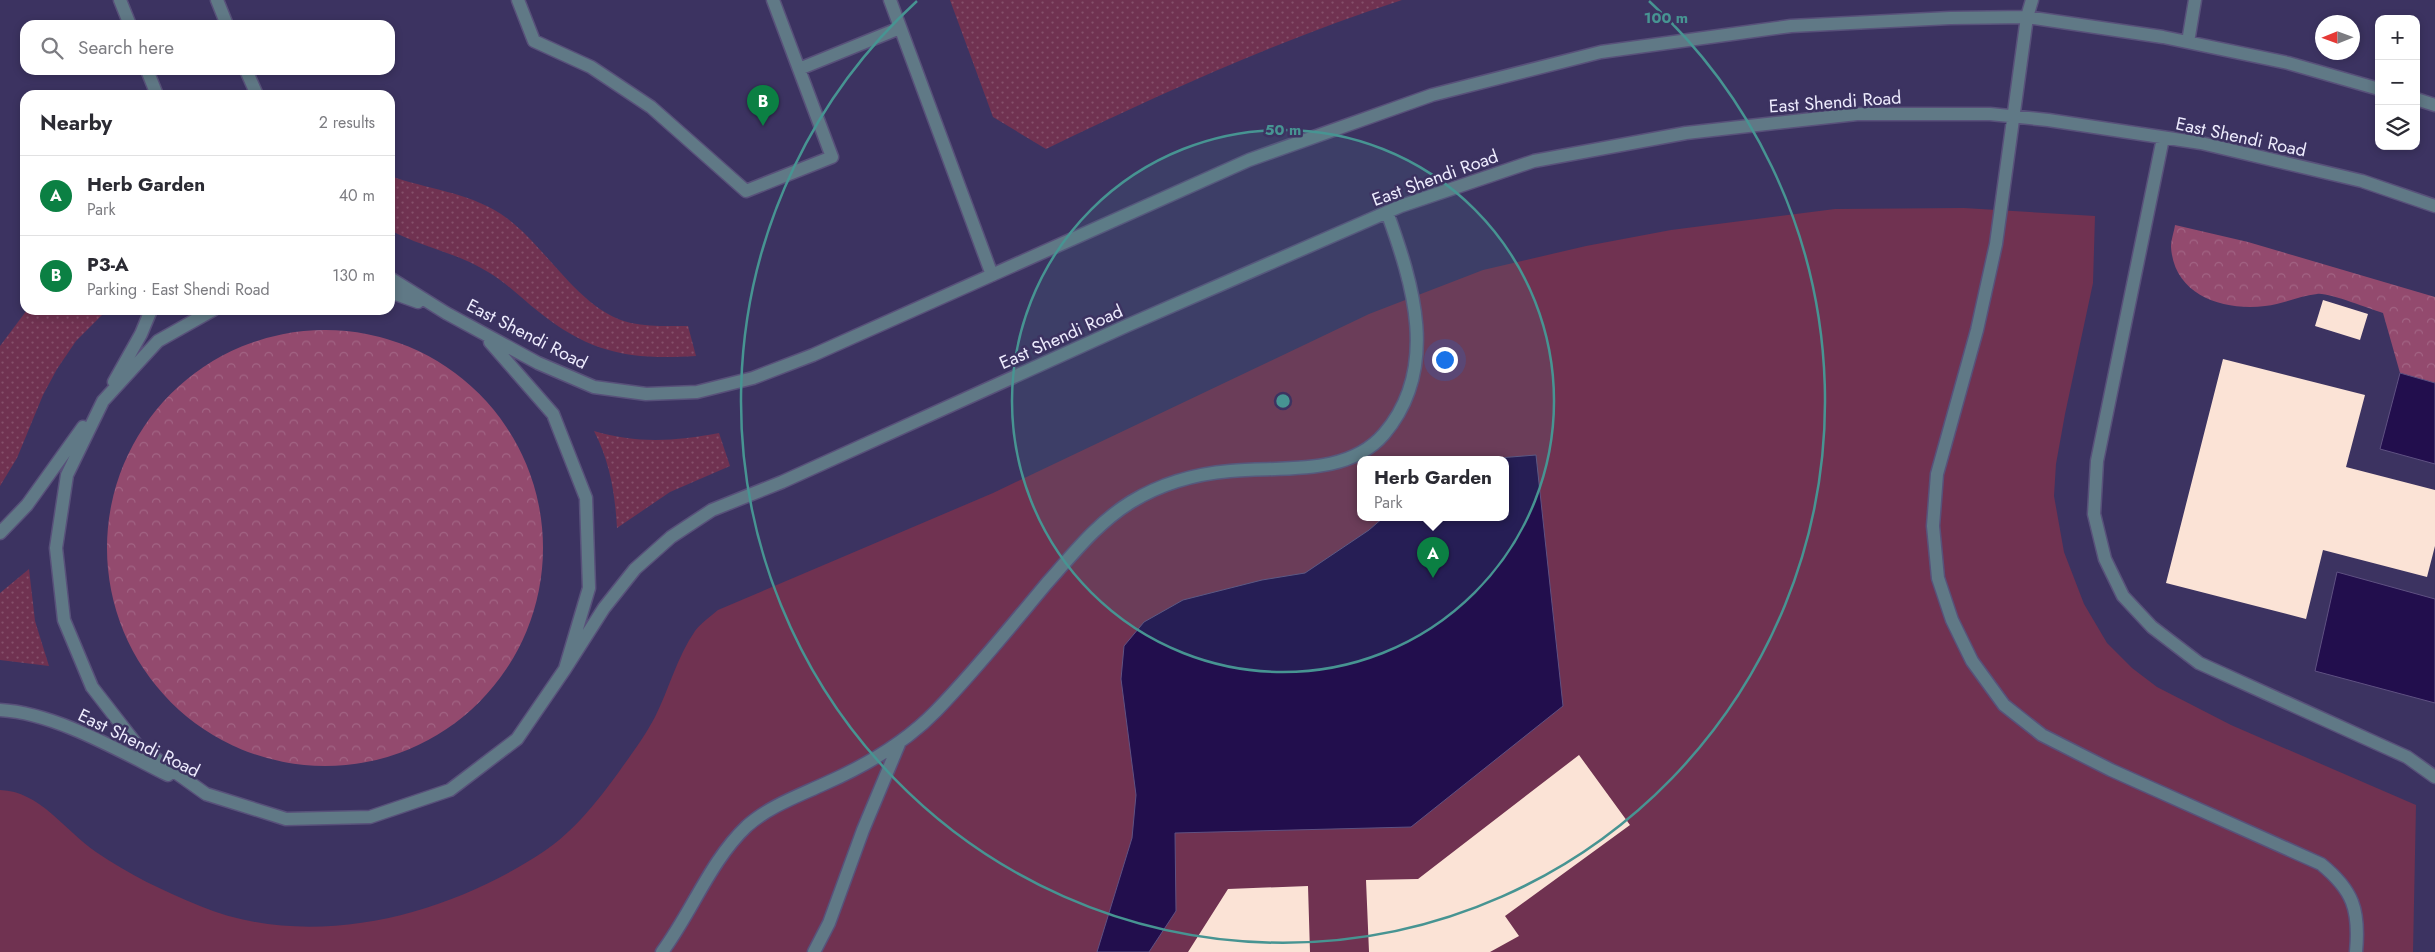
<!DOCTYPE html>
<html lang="en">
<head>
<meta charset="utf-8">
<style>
	body { margin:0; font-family:Jost,sans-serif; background:#f2f2f3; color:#2b2b33 }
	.controls { position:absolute; right:15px; top:15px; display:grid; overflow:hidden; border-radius:10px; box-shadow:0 2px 8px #0003 }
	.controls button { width:45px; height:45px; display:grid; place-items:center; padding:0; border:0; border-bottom:1px solid #e1e1e2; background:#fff; color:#2b2b33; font:25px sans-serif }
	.compass { position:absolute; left:2315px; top:15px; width:45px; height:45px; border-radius:50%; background:#fff; box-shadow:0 2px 8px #0003; rotate:269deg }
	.you { position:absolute; left:1444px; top:359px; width:18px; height:18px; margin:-12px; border:4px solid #fff; border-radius:50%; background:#1a73e8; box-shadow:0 0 0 8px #1a73e833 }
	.badge { display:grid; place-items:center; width:32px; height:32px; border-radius:50%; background:#0b8043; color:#fff; font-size:16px; font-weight:700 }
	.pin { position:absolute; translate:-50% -41px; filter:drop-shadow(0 1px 2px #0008) }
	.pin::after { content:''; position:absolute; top:26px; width:18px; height:15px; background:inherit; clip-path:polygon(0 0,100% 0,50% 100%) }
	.popup { position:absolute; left:1357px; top:456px; width:152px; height:65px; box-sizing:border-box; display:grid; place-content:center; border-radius:10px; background:#fff; filter:drop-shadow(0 1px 4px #0005); font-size:16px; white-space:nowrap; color:#7c7c81 }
	.popup b { font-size:19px; color:#2b2b33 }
	.popup::after { content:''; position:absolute; left:50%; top:100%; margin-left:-10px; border:10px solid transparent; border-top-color:#fff }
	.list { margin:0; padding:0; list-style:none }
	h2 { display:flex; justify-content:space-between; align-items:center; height:65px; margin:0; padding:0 20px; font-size:21px }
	h2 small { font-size:16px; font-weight:400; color:#7c7c81 }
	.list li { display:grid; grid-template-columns:32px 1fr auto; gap:15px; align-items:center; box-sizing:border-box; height:80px; padding:0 20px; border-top:1px solid #e1e1e2 }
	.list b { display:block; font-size:19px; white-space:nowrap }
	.list p { margin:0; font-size:16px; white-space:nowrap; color:#7c7c81 }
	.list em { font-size:16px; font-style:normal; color:#7c7c81 }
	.icon { flex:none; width:28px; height:28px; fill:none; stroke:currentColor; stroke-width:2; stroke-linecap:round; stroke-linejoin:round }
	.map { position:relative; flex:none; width:2435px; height:952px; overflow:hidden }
	.search { position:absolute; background:#fff; box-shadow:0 2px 8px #0003; left:20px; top:20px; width:375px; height:55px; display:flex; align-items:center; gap:12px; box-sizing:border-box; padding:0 18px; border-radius:15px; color:#7c7c81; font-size:19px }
	.panel { position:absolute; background:#fff; box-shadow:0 2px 8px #0003; left:20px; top:90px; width:375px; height:225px; border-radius:15px }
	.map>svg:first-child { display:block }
	.grass { fill:url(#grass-dots) }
	.forest { fill:url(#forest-crowns) }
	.garden { fill:#703251; fill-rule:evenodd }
	.water { fill:#220e4d; stroke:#5f5182 }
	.building { fill:#fbe3d6 }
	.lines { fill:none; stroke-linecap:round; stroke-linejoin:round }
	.minor-casing { stroke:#58517a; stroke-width:15 }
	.minor { stroke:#607986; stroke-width:12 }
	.ring { fill:none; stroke:#479492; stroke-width:2.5 }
	.labels { text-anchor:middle; stroke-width:5; stroke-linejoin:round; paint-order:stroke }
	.street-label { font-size:18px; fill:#eeecfe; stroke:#3c3361 }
	.centre { fill:#479492; stroke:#3c3361; stroke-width:2.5 }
	.ring-label { font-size:15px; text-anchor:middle; font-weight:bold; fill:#479492; stroke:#3c3361; stroke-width:5; stroke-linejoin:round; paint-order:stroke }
</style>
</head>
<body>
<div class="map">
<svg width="2435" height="952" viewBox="0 0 2435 952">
	<defs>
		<pattern id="grass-dots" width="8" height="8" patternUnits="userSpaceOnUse" patternTransform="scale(1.25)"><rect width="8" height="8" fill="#703251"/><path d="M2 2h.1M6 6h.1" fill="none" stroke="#85506b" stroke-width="1.8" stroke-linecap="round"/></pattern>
		<pattern id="forest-crowns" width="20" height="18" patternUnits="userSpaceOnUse" patternTransform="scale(1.25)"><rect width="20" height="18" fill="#934a6e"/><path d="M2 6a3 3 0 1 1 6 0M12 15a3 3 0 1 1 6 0" fill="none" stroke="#a26484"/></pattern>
	</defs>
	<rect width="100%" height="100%" fill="#3c3361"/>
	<path class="grass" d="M950,0H1402C1279,40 1162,93 1046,149L993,117Z
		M390,176C427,189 467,192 501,214C546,244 578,311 631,323C649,327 670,326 688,326L696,356C632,360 591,354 539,312C522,299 507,283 488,272C458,253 421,247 390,230Z
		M27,310H107L76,341L57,369L43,395L17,458L0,486V346Z
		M594,431C637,444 677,441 719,433L730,466L670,492L617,528C615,493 610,462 594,431Z
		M29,569L35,621L49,666L0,660V593Z"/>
	<path class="forest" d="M2175,225L2248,242L2435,297V383L2400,373L2383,313C2369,309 2328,292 2317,294C2299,296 2283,304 2265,306C2224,311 2174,296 2171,247C2171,240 2174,232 2175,225Z
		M107 548a218 218 0 1 1 436 0a218 218 0 1 1-436 0Z"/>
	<path class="garden" d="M1964,208L2095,216L2093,283L2065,414L2056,464L2054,496L2064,552L2084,604L2107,643L2132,668L2157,687L2231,725L2416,805L2413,952H0V790C40,791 65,831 96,852C128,874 163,891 200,906C311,952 447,916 543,852C574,832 602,796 623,766C634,751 646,734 655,717C669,689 677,657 695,631C701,623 711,616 718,610L993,493L1369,314L1483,270L1586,246L1671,230L1835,209ZM1360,459H1506V517H1360Z"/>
	<path class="water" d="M2400,373L2435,383V464L2380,449Z
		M1536,455L1563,706L1411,827L1175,833L1176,911L1149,952H1097L1132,838L1136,795L1121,679L1124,646L1144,622L1183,600L1262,580L1305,573L1369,530L1384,517H1506V459H1486Z
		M2337,572L2435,599V703L2315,671Z"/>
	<path class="building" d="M2323,300L2368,314L2360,340L2315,326Z
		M2223,359L2365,395L2346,467L2435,490V546L2427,577L2323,550L2306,619L2166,583Z
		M1579,755L1630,825L1505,916L1519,936L1490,952H1369L1366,880L1418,879Z
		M1308,886L1310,952H1188L1228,889Z"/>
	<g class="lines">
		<g class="minor-casing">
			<path id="minor" d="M120,0L130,25
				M217,0L227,25
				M518,0L534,41L591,67L651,107L746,191L832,157L773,0
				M890,0L992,275
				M2032,0L2027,17L1996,244L1977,330L1937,474L1933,526L1938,578L1952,620L1972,661L2004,705L2042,735L2111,770L2321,864C2353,890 2360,910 2356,952
				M2188,42L2195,0
				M799,69L900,28
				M147,70L157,95
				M246,70L257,95
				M2416,99L2435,105
				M2163,138L2097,461L2094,514L2105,559L2123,596L2152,627L2199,663L2407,757L2435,777
				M390,278L446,313L538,363L594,387L646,394L697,392L753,378L813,355L1249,160L1432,95L1601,52L1791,26L1950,18L2027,17L2163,37L2288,63L2379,89
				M390,292L418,302
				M213,310L158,341L103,401L67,475L56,548L64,620L92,687L137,745L206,794L286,819L370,817L450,790L517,739L565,669L589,588L586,498L553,414L490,342
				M114,382L141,334L151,310
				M0,533L27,505L83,427
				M565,669L604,608L635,569L671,537L712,510L782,482L1126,326L1401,206L1534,161L1686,133L1857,114H1990L2048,120L2201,143L2362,181L2435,206
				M0,710C55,713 118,750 168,775
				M662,952C692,912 710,861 747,826C768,807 798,796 824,784C865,766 904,744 936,711C975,671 1011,626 1047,583C1073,554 1097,523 1131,502C1162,483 1194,474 1230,471C1281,466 1347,477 1384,434C1440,368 1413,284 1387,212
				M814,952L829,923L863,830L899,744"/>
		</g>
		<use href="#minor" class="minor"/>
	</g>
	<circle cx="1283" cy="401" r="271" fill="#479492" fill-opacity=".12"/>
	<g class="ring">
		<circle cx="1283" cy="401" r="271"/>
		<path d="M1649 1A542 542 0 1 1 917 1"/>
	</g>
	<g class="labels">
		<g class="street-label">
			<text transform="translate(1835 102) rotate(-4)" y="6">East Shendi Road</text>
			<text transform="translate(2241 137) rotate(12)" y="6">East Shendi Road</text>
			<text transform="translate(1435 178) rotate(-20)" y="6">East Shendi Road</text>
			<text transform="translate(527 334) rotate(27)" y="6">East Shendi Road</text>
			<text transform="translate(1061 337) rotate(-24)" y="6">East Shendi Road</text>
			<text transform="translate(139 743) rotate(26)" y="6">East Shendi Road</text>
		</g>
	</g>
	<circle cx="1283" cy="401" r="8" class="centre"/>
	<g class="ring-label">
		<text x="1666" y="23">100 m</text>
		<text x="1283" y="135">50 m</text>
	</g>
</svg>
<div class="controls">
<button>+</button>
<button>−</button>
<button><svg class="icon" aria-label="layers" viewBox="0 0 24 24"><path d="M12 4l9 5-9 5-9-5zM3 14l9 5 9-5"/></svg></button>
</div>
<svg class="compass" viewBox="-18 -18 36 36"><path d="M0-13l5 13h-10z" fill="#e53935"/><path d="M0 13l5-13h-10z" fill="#7c7c81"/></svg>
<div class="you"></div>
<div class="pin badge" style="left:1433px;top:578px">A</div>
<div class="popup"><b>Herb Garden</b>Park</div>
<div class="pin badge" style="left:763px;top:126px">B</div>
<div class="search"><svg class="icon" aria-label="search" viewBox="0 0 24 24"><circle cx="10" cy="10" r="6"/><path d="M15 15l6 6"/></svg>Search here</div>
<section class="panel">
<h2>Nearby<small>2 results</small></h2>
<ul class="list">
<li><span class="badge">A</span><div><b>Herb Garden</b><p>Park</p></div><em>40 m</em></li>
<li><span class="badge">B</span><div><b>P3-A</b><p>Parking · East Shendi Road</p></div><em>130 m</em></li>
</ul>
</section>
</div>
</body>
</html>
